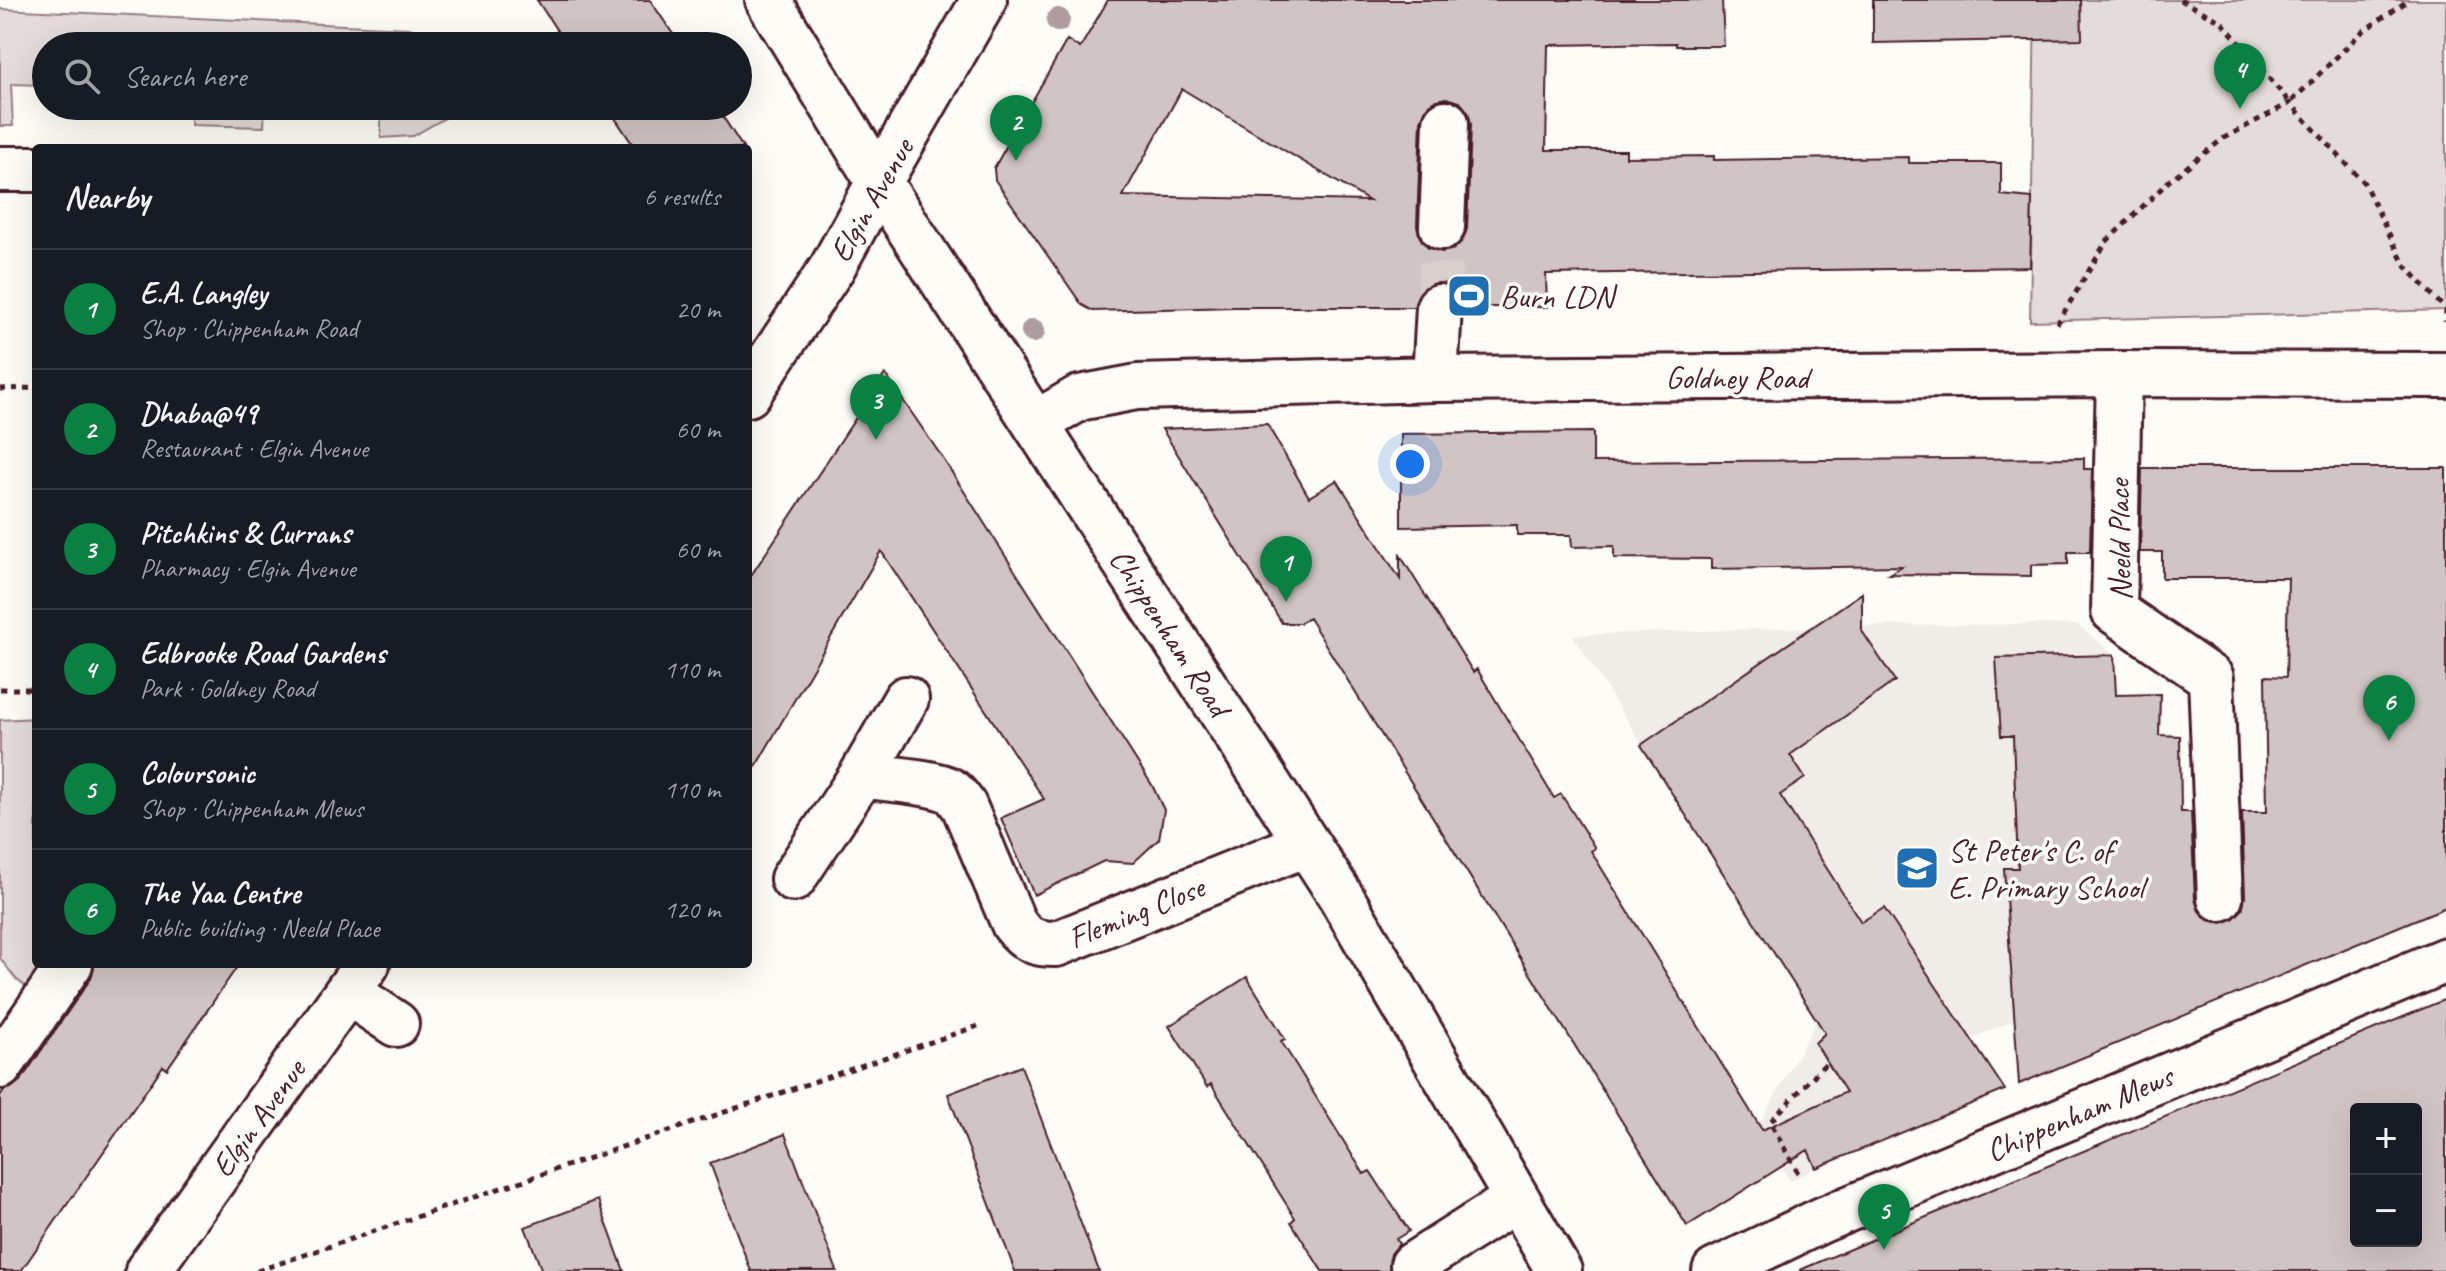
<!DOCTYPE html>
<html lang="en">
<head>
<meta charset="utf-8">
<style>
	body { margin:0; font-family:Caveat,sans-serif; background:#20242c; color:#f1f3f6 }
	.controls { position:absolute; right:24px; bottom:24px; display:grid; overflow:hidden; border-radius:8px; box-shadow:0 8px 32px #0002 }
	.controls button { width:72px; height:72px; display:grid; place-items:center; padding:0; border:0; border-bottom:2px solid #363941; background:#171b24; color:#f1f3f6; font:40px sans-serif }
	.you { position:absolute; left:1410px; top:464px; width:28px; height:28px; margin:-20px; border:6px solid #fff; border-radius:50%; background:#1a73e8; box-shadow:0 0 0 12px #1a73e833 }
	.badge { display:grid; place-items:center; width:52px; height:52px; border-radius:50%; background:#0b8043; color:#fff; font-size:26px; font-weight:700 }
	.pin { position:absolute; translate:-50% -66px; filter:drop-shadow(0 2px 4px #0008) }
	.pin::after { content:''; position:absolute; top:42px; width:28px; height:24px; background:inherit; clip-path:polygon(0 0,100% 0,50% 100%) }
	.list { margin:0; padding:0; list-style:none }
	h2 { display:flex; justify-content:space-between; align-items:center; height:104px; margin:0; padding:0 32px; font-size:34px }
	h2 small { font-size:26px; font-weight:400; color:#9ea1a6 }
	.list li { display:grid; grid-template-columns:52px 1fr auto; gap:24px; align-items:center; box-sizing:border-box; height:120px; padding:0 32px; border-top:2px solid #363941 }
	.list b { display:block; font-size:30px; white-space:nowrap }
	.list p { margin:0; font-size:26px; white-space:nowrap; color:#9ea1a6 }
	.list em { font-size:26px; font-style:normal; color:#9ea1a6 }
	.icon { flex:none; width:44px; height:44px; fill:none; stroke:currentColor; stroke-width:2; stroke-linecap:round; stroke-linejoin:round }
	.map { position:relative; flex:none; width:2446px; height:1271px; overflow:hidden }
	.search { position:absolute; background:#171b24; box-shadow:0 8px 32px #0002; left:32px; top:32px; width:720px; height:88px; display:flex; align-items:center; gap:20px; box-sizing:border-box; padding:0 28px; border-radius:44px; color:#9ea1a6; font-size:30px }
	.panel { position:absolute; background:#171b24; box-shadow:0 8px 32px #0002; left:32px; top:144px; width:720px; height:824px; border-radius:8px }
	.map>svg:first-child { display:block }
	.built { fill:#f0ece8 }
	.green { fill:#e3dcda; stroke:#967e82; stroke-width:2 }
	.building { fill:#d0c5c4; stroke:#4a1f2b; stroke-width:2; fill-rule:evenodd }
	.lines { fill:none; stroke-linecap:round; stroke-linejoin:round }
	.minor-tunnel { stroke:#d9d0ce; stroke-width:44; stroke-dasharray:44 22; stroke-linecap:butt }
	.minor-casing { stroke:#4a1f2b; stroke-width:50 }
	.major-casing { stroke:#4a1f2b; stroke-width:50 }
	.path { stroke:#4a1f2b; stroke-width:5; stroke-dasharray:6 6; stroke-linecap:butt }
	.minor { stroke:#fdfcf7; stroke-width:44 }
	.major { stroke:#fdfcf7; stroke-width:44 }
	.tree { fill:#af9c9f }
	.labels { text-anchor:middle; stroke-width:7; stroke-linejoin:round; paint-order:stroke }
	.street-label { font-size:32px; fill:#4a1f2b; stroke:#fdfcf7 }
	.poi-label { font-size:32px; fill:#4a1f2b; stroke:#fdfcf7; text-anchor:start }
</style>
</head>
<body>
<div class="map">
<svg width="2446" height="1271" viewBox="0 0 2446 1271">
	<rect width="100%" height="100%" fill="#fdfcf7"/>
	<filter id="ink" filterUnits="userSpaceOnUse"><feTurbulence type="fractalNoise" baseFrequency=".0125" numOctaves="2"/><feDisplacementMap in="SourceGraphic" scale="16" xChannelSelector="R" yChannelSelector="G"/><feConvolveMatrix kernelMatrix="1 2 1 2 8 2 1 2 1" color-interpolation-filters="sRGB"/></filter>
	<g filter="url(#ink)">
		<path class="built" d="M2031,624L2078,625L2114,655L2116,695L2049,1005L1794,1115L1816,1168L1790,1181L1758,1127L1817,1020L1573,635L1859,626Z"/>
		<path class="green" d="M2035,0H2446V310L2030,321Z
			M0,9L409,28L445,40L448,46H46V85L11,84L13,126H0Z
			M191,106H265L264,127L191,125Z
			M381,106H453L450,115L413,136L381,138Z
			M36,718V964H57L36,994L16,979L0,958V720Z"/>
		<path class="building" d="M537,0H650L681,46H567Z
			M1108,0H1722L1724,46H1676V43L1548,45L1546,150H1626V157L1714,156V160L1909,157V163H2001V195L2032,198L2030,267L1546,274L1547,307H1464L1461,295L1453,287L1440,282L1428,284L1419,293L1414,307H1234L1093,311L1082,305L995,180L994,168L1067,40L1080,48ZM1182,89L1369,201L1123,196ZM1446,98L1460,102L1468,112L1471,124L1467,229L1463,240L1454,249L1442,252L1428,248L1420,238L1417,226L1421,121L1425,110L1434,101Z
			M1873,0H2081L2082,39L1873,43Z
			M607,106H716L743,148H635Z
			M885,374L942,457L1152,785L1164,810L1159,839L1133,863L1104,861L1034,895L1001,818L1044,799L881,551L748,780V580Z
			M1267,424L1309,497L1337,480L1400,579V555L1473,672L1477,669L1554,798L1561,794L1595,848L1591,851L1762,1130L1846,1092L1815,1043L1825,1033L1641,745L1862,593V631L1895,681L1790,755L1805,778L1780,795L1861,922L1884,908L2005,1090L1816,1168L1808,1150L1687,1226L1309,618L1300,623H1282L1162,429Z
			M1593,432V462L2084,458V469H2092L2090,552H2068V564L2031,565V576L1889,574L1902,566L1711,569V559L1614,558V546L1572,547L1571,535H1517V525L1401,527V434Z
			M2142,468H2446V907L2019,1084L2004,868H2018L2013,736H2001L1996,658L2114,655L2116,695L2160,694L2159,735L2180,736L2181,812H2191L2195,899L2199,911L2208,920L2222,923L2233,919L2242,910L2245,897L2242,812H2267L2265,676L2286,677L2288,578H2162V552H2140Z
			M95,964H239L167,1069L163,1066L21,1271H0V1096L4,1090L11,1088L21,1080L91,978Z
			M1247,977L1285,1039L1281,1041L1364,1174L1370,1171L1409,1231L1396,1239L1399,1244L1391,1254L1389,1271H1322L1291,1222L1295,1218L1211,1084L1207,1087L1169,1026Z
			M2446,999V1271H1800V1270ZM2356,1109H2416V1241H2356Z
			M1021,1066L1099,1271H1015L948,1094Z
			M785,1134L837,1271H751L710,1163Z
			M598,1200L624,1271H542L525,1227Z"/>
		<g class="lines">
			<path class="minor-tunnel" d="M1439,307L1442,227"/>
			<g class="minor-casing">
				<path id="minor" d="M984,0L879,182L1340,895L1559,1271
					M0,169H36
					M1442,227L1446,123
					M2119,374L2114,611L2211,678L2220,898
					M1435,379L1439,307
					M1037,423L1079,398L1137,387L1435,379L2119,374L2446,375
					M862,775C885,779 933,781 951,791C956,794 960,801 964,806L1014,924C1027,941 1036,944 1056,944L1306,844
					M793,879L862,775L906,699
					M348,992L396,1024
					M0,1066L70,964
					M1413,1265L1515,1200
					M1715,1271L1822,1220L2446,960"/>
			</g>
			<g class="major-casing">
				<path id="major" d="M748,394L832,268L879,182L768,0
					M148,1271L367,964"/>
			</g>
			<path class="path" d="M2180,0L2222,22L2290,103L2362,32L2409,0
				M2057,324L2106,242L2170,180L2224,138L2290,103L2364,183L2404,264L2446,310L2445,322
				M0,389L36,388
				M0,689H36
				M1798,1173L1770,1122L1827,1062
				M257,1271L978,1026"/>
			<use href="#minor" class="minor"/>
			<use href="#major" class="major"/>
		</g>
		<g class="tree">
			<circle cx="1058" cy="20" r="12"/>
			<circle cx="1033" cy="331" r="12"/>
		</g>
	</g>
	<defs>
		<g id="stadium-square" transform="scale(2.3)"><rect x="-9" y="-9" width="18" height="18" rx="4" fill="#1f6fb2" stroke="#fdfcf7"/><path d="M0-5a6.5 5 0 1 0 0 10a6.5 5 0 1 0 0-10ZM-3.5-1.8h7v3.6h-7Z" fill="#fff"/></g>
		<g id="school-square" transform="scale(2.3)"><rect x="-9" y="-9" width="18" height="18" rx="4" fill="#1f6fb2" stroke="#fdfcf7"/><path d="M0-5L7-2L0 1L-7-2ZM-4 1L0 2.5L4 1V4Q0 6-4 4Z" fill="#fff"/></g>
	</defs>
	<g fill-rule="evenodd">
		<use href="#stadium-square" x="1469" y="296"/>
		<use href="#school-square" x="1917" y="868"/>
	</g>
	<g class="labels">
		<g class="street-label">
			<text transform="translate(871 200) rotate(-60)" y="11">Elgin Avenue</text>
			<text x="1737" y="388">Goldney Road</text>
			<text transform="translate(2119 540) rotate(-91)" y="11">Neeld Place</text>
			<text transform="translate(1170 632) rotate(57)" y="11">Chippenham Road</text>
			<text transform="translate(1136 912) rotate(-22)" y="11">Fleming Close</text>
			<text transform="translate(2079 1113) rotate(-23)" y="11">Chippenham Mews</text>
			<text transform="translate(258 1118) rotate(-54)" y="11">Elgin Avenue</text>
		</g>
		<g class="poi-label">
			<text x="1500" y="307">Burn LDN</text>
			<text x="1948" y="861">St Peter's C. of<tspan x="1948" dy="37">E. Primary School</tspan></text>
		</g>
	</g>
</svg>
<div class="controls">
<button>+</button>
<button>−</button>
</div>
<div class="you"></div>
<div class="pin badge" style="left:1286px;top:602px">1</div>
<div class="pin badge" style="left:1016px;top:161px">2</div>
<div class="pin badge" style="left:876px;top:440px">3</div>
<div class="pin badge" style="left:2240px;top:109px">4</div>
<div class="pin badge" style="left:1884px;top:1250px">5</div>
<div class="pin badge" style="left:2389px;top:741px">6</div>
<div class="search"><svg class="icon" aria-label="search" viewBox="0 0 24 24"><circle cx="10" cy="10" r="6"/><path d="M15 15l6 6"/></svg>Search here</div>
<section class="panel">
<h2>Nearby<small>6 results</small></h2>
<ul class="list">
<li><span class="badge">1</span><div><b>E.A. Langley</b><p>Shop · Chippenham Road</p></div><em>20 m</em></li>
<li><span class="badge">2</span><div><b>Dhaba@49</b><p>Restaurant · Elgin Avenue</p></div><em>60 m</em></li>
<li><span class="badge">3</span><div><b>Pitchkins &amp; Currans</b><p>Pharmacy · Elgin Avenue</p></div><em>60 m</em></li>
<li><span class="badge">4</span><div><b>Edbrooke Road Gardens</b><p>Park · Goldney Road</p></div><em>110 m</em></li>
<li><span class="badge">5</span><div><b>Coloursonic</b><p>Shop · Chippenham Mews</p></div><em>110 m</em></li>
<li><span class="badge">6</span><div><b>The Yaa Centre</b><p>Public building · Neeld Place</p></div><em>120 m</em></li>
</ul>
</section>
</div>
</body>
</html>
